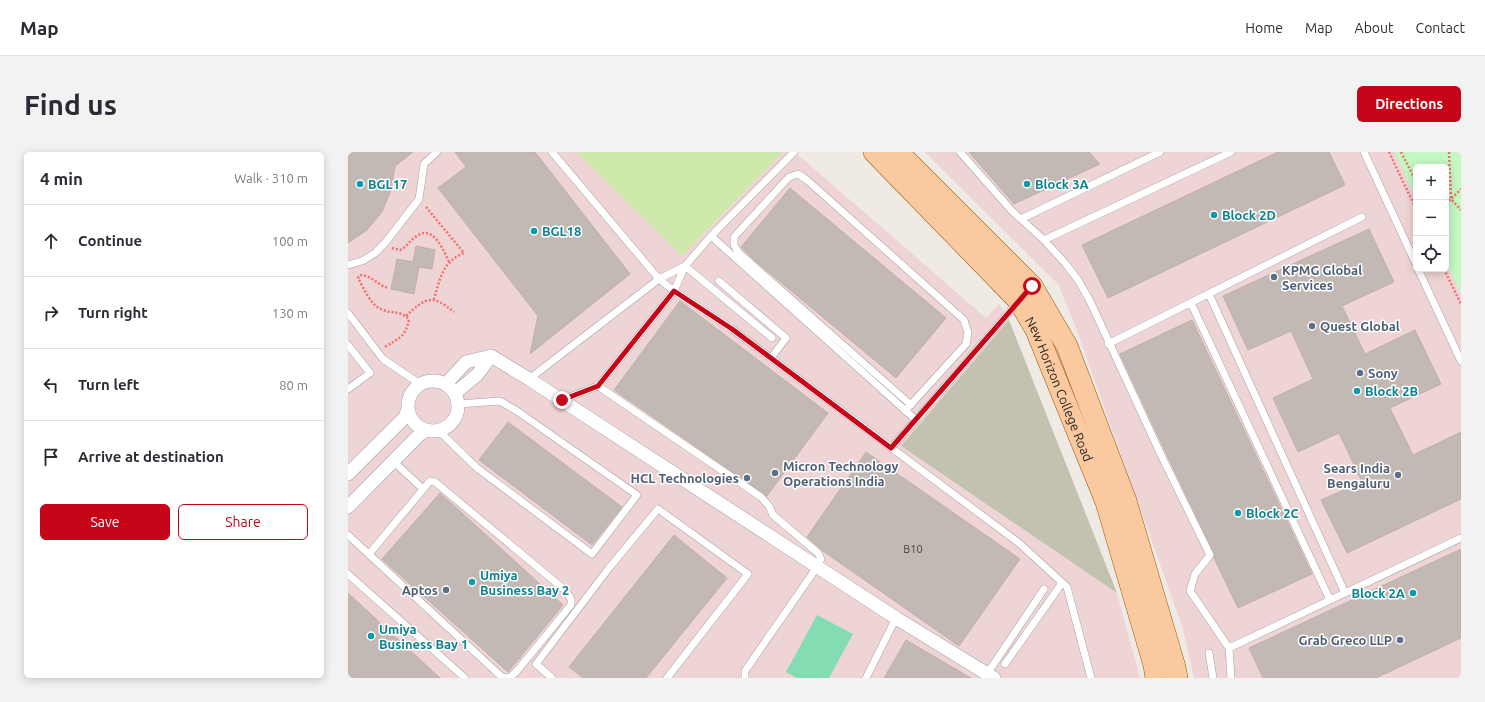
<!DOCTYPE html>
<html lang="en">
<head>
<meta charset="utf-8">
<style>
	body { margin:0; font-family:Ubuntu,sans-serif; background:#f2f2f3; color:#2b2b33 }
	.controls { position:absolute; right:12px; top:12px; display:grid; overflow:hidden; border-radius:6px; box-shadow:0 2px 10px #0003 }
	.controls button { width:36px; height:36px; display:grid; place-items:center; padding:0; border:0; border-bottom:1px solid #e1e1e2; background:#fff; color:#2b2b33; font:20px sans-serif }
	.stop { position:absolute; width:12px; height:12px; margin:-9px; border:3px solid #c70518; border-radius:50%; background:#fff }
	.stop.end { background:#c70518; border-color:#fff; box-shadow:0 1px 4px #0008 }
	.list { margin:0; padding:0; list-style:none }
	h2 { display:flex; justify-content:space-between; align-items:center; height:52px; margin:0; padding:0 16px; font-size:17px }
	h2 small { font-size:13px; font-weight:400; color:#7c7c81 }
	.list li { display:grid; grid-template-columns:26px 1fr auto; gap:12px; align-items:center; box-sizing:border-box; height:72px; padding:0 16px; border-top:1px solid #e1e1e2 }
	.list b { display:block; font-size:15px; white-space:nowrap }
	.list em { font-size:13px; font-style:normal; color:#7c7c81 }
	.actions { display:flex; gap:8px; padding:12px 16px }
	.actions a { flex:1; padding:9px 0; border:1px solid #c70518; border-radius:6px; text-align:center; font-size:14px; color:#c70518 }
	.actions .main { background:#c70518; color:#fff }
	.icon { flex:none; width:22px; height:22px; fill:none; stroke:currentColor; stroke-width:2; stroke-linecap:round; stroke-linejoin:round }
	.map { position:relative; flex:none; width:1113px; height:526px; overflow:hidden; border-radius:6px }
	header { display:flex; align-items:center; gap:24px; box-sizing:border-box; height:56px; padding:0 20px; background:#fff; border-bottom:1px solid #e1e1e2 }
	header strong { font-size:19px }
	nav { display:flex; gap:22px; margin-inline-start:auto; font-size:14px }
	.intro { display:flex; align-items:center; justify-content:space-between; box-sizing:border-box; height:96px; padding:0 24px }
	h1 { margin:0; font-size:28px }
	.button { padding:10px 18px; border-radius:6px; background:#c70518; color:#fff; font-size:14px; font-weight:700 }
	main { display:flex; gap:24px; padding:0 24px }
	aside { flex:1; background:#fff; border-radius:6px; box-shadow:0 2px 10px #0003 }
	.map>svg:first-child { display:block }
	.commercial { fill:#efd4d5; fill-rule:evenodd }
	.construction { fill:#c3c1b0 }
	.grass { fill:#cfe8ab }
	.park { fill:#c3f8c2 }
	.pitch { fill:#84dcb2 }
	.building { fill:#c3b9b4; stroke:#c0b0a7 }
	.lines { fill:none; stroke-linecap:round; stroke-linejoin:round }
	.lane-casing { stroke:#a2a2a2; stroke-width:8 }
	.street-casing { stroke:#a2a2a2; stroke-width:14 }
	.primary-casing { stroke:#955603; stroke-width:22 }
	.path { stroke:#f66e6e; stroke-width:2.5; stroke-dasharray:2 2; stroke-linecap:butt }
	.lane { stroke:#fff; stroke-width:7 }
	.street { stroke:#fff; stroke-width:13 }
	.primary { stroke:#fac99f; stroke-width:21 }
	.route { stroke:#c70518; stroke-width:5 }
	.culture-dot { fill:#0f9aa8; stroke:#fff; stroke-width:1.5 }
	.service-dot { fill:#5c6f8a; stroke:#fff; stroke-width:1.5 }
	.labels { text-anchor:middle; stroke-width:3; stroke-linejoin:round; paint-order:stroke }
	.number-label { font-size:11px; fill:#474544 }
	.culture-label { font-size:13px; font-weight:bold; fill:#0d838f; stroke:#fff; text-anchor:start }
	.service-label { font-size:13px; font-weight:bold; fill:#4e5e75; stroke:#fff; text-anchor:start }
	.street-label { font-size:13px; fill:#1e1e1e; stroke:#fff }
</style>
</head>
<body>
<header>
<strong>Map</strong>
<nav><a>Home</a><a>Map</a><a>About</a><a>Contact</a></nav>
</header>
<div class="intro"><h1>Find us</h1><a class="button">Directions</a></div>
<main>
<aside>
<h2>4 min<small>Walk · 310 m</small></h2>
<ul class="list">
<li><svg class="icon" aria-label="ahead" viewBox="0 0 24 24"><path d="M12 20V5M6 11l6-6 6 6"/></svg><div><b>Continue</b></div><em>100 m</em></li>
<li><svg class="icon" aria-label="right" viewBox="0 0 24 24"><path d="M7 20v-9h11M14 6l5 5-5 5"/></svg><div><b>Turn right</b></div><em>130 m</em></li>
<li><svg class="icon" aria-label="left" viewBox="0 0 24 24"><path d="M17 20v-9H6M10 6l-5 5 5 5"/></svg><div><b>Turn left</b></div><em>80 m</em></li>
<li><svg class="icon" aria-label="arrive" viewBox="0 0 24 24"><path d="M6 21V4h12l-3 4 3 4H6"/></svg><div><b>Arrive at destination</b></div></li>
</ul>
<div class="actions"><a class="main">Save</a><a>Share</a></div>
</aside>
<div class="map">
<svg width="1113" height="526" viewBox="0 0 1113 526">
	<rect width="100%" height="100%" fill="#efeae4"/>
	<path class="commercial" d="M0,0H228L334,104L435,0H447L638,166L651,152L661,168L553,294L769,441L792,526H0Z
		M577,0H1113V526H846L835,477L728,176L710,132ZM1068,15H1098V117H1068Z"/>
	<path class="construction" d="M661,168L769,441L553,294Z"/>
	<path class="grass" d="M228,0H435L334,104Z"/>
	<path class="park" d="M1047,0H1113V142L1098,110V15H1068V46Z"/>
	<path class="pitch" d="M469,463L505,482L481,526H449L438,520Z"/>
	<path class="building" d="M0,0H65L47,14L43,38L34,60L19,78L0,91Z
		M107,0H187L282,122L182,202L190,164L90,36L118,15Z
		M621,0H741L752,12L666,52Z
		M930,0H981L997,33L760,146L734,93Z
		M442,36L598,166L548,226L406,108L393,95Z
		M1021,77L1046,130L994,154L1017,202L1067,178L1093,232L1042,256L1065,303L1113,280V347L999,401L973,348L1014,330L991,281L950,300L925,246L965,227L943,179L900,198L875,144Z
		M68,94L87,98L84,117L71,115L66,142L43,137L49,107L65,110Z
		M332,149L480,261L419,344L266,238Z
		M844,168L964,422L890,456L866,406V401L819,303L772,202Z
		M160,270L274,355L244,393L131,308Z
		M518,300L672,407L611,494L475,399L459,385Z
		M92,341L215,453L160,520L34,407Z
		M326,383L379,426L298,526H235L221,515Z
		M1113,397V486L1028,526H915L901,496Z
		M0,441L92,526H0Z
		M558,488L623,526H536Z"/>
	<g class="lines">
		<g class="lane-casing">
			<path id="lane" d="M204,0L311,127L326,139L384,177L671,391L719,435L743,526
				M612,0L664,59L696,88L717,111L730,128L742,149L814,305L862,403L847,422L842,439L881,496L883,526
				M1016,0L1068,112
				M673,67L812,0
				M363,84L568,268L669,151
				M696,88L883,0
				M0,113L14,109L27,101L37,91L71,47L76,12L89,0
				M337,114L424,186
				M1070,117L1113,209
				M371,129L438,186L423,206
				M861,142L997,441
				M843,151L982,448
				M0,161L35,207L72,232
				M760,192L1014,65
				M0,193L22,221L0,237
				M181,227L311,127L337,114
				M250,234L413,345L421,354L425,363L470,401L473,407L469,415L397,519V526
				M214,248L250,234L326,139L337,114L363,84L446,0
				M557,259L618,192L620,181L616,168L459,28L450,22L441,25L386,85V93L391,101L563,253
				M90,278L129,316L244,402L289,343L169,259L152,249L110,252
				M543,296L568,268
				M45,309L75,337
				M0,383L154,525L161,526L168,520L223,453V447L217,438L87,330L82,329L21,402
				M0,422L117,526
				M881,496L1113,386
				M861,501L865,526
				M657,512L714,431
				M639,522L696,437
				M204,526L188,512L261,416L310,357L400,422L319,526
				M518,526L548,466"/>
		</g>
		<g class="street-casing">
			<path id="street" d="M60 254a25 25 0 1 1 50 0a25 25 0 1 1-50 0Z
				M98,232L118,210L143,204L181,227L548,466L646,526
				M107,241L129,223L143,204
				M0,322L57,265L60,257
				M0,355L72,282L78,278"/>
		</g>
		<g class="primary-casing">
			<g id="primary">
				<path id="s1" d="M526,0L671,149L688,178L758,350L806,513L808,526"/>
				<path d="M550,0L684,134L719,194L778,349L827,515L829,526"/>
			</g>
		</g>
		<path class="path" d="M1041,0L1068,57
			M1053,0L1068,29
			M1101,0L1103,47L1113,37
			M1098,51L1103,47L1113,58
			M78,55L116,101C94,110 92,127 86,147
			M44,96L52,98C59,95 62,88 69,84C85,72 96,99 101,110
			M1096,117L1113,152
			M58,164C78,145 84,142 106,160
			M37,195C51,186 58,185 61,167C51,158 45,162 35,158C23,154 16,137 10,126L12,123C24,123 30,134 41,136"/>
		<use href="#lane" class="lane"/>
		<use href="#street" class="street"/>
		<use href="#primary" class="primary"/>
	</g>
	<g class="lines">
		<path class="route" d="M214,248L250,234L326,139L384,177L543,296L684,134"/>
	</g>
	<g class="culture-dot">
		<circle cx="12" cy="32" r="4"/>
		<circle cx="679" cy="32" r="4"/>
		<circle cx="866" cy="63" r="4"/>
		<circle cx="186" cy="79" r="4"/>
		<circle cx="1009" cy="239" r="4"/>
		<circle cx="890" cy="361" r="4"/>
		<circle cx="124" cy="430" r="4"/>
		<circle cx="1065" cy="441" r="4"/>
		<circle cx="23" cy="484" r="4"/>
	</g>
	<g class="service-dot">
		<circle cx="926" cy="125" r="4"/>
		<circle cx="964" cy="174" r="4"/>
		<circle cx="1012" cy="221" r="4"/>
		<circle cx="427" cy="321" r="4"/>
		<circle cx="1050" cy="323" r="4"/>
		<circle cx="399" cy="326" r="4"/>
		<circle cx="98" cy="438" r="4"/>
		<circle cx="1052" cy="488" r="4"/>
	</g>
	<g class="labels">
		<g class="number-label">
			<text x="565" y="401">B10</text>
		</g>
		<g class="culture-label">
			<text x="20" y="37">BGL17</text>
			<text x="687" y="37">Block 3A</text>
			<text x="874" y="68">Block 2D</text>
			<text x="194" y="84">BGL18</text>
			<text x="1017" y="244">Block 2B</text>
			<text x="898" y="366">Block 2C</text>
			<text x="132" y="428">Umiya<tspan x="132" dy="15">Business Bay 2</tspan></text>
			<text x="1057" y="446" text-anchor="end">Block 2A</text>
			<text x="31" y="482">Umiya<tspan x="31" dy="15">Business Bay 1</tspan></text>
		</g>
		<g class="service-label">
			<text x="934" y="123">KPMG Global<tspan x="934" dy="15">Services</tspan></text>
			<text x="972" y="179">Quest Global</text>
			<text x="1020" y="226">Sony</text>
			<text x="435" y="319">Micron Technology<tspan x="435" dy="15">Operations India</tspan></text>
			<text x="1042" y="321" text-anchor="end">Sears India<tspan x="1042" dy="15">Bengaluru</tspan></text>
			<text x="391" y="331" text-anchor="end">HCL Technologies</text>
			<text x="90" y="443" text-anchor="end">Aptos</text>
			<text x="1044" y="493" text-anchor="end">Grab Greco LLP</text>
		</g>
		<g class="street-label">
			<text dy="5" stroke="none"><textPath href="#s1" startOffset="305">New Horizon College Road</textPath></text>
		</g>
	</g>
</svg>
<div class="controls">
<button>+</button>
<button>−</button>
<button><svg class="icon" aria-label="locate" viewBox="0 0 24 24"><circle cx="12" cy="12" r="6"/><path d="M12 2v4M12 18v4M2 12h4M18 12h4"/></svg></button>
</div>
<div class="stop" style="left:684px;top:134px"></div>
<div class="stop end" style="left:214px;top:248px"></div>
</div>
</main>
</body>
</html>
